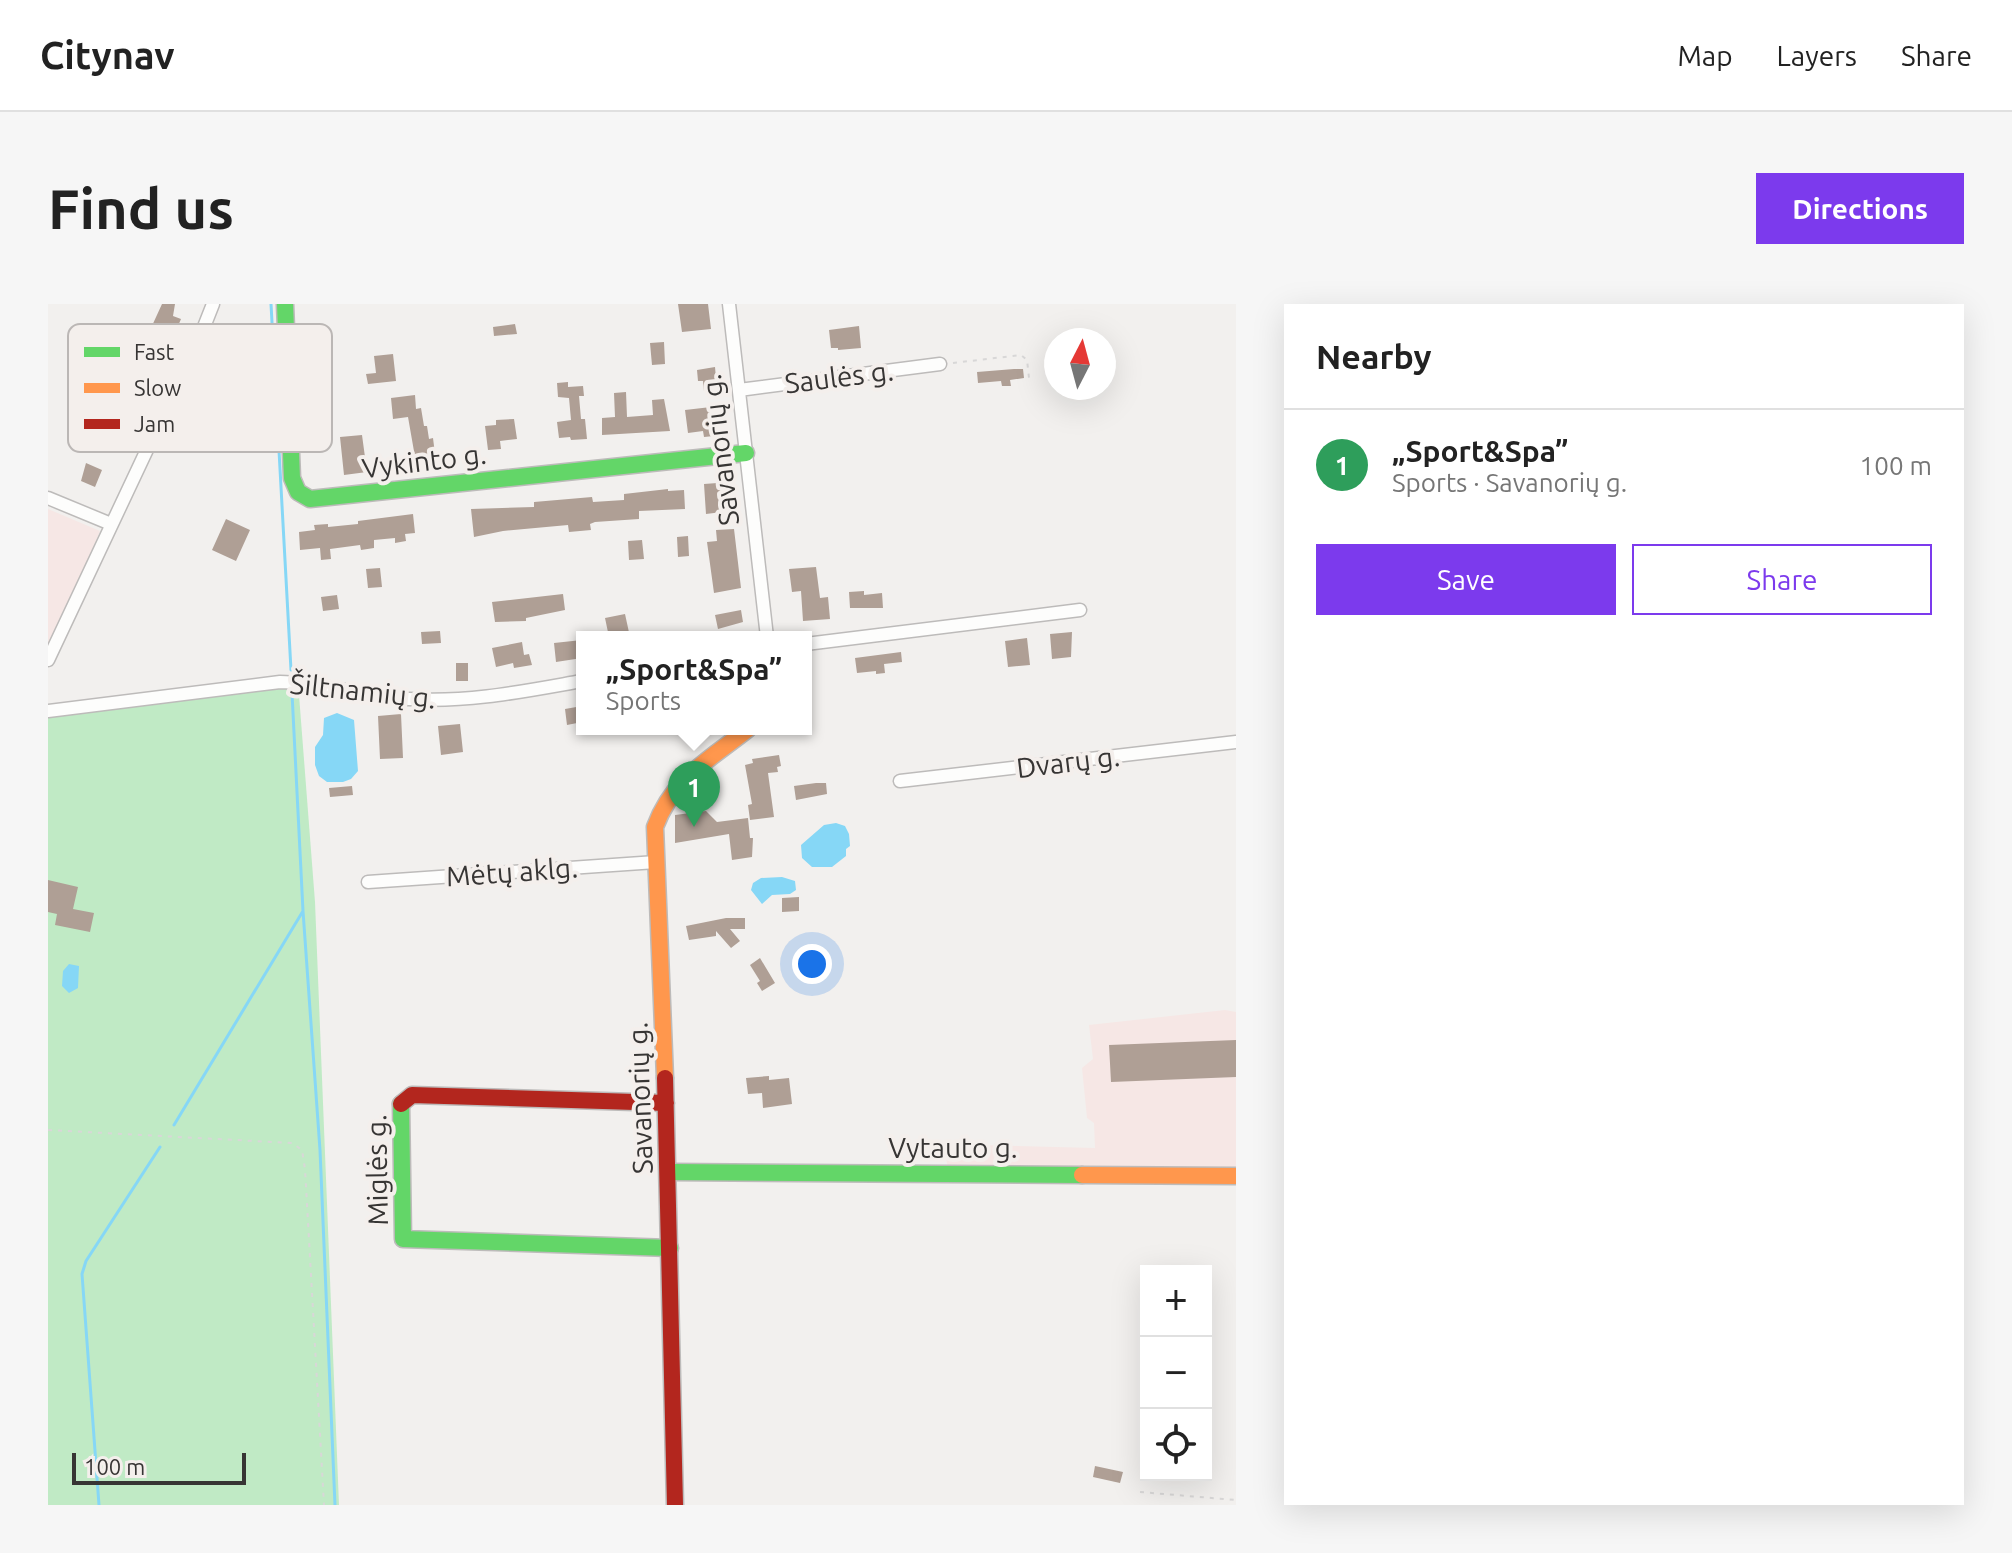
<!DOCTYPE html>
<html lang="en">
<head>
<meta charset="utf-8">
<style>
	body { margin:0; font-family:Ubuntu,sans-serif; background:#f6f6f6; color:#222 }
	.controls { position:absolute; right:24px; bottom:24px; display:grid; overflow:hidden; border-radius:0px; box-shadow:0 8px 32px #0002 }
	.controls button { width:72px; height:72px; display:grid; place-items:center; padding:0; border:0; border-bottom:2px solid #e0e0e0; background:#fff; color:#222; font:40px sans-serif }
	.compass { position:absolute; left:996px; top:24px; width:72px; height:72px; border-radius:50%; background:#fff; box-shadow:0 8px 32px #0002; rotate:6deg }
	.scale { position:absolute; left:24px; bottom:20px; width:174px; box-sizing:border-box; padding-left:8px; border:4px solid #373534; border-top:0; font-size:22px; line-height:28px; white-space:nowrap; color:#373534; -webkit-text-stroke:6px #f4efec; paint-order:stroke }
	.you { position:absolute; left:764px; top:660px; width:28px; height:28px; margin:-20px; border:6px solid #fff; border-radius:50%; background:#1a73e8; box-shadow:0 0 0 12px #1a73e833 }
	.badge { display:grid; place-items:center; width:52px; height:52px; border-radius:50%; background:#7c3aed; color:#fff; font-size:26px; font-weight:700 }
	.pin { position:absolute; translate:-50% -66px; filter:drop-shadow(0 2px 4px #0008) }
	.pin::after { content:''; position:absolute; top:42px; width:28px; height:24px; background:inherit; clip-path:polygon(0 0,100% 0,50% 100%) }
	.popup { position:absolute; left:528px; top:327px; width:236px; height:104px; box-sizing:border-box; display:grid; place-content:center; border-radius:0px; background:#fff; filter:drop-shadow(0 2px 6px #0005); font-size:26px; white-space:nowrap; color:#767676 }
	.popup b { font-size:30px; color:#222 }
	.popup::after { content:''; position:absolute; left:50%; top:100%; margin-left:-16px; border:16px solid transparent; border-top-color:#fff }
	.list { margin:0; padding:0; list-style:none }
	h2 { display:flex; justify-content:space-between; align-items:center; height:104px; margin:0; padding:0 32px; font-size:34px }
	h2 small { font-size:26px; font-weight:400; color:#767676 }
	.list li { display:grid; grid-template-columns:52px 1fr auto; gap:24px; align-items:center; box-sizing:border-box; height:112px; padding:0 32px; border-top:2px solid #e0e0e0 }
	.list b { display:block; font-size:30px; white-space:nowrap }
	.list p { margin:0; font-size:26px; white-space:nowrap; color:#767676 }
	.list em { font-size:26px; font-style:normal; color:#767676 }
	.actions { display:flex; gap:16px; padding:24px 32px }
	.actions a { flex:1; padding:18px 0; border:2px solid #7c3aed; border-radius:0px; text-align:center; font-size:28px; color:#7c3aed }
	.actions .main { background:#7c3aed; color:#fff }
	.icon { flex:none; width:44px; height:44px; fill:none; stroke:currentColor; stroke-width:2; stroke-linecap:round; stroke-linejoin:round }
	.map { position:relative; flex:none; width:1188px; height:1201px; overflow:hidden; border-radius:0px }
	header { display:flex; align-items:center; gap:48px; box-sizing:border-box; height:112px; padding:0 40px; background:#fff; border-bottom:2px solid #e0e0e0 }
	header strong { font-size:38px }
	nav { display:flex; gap:44px; margin-inline-start:auto; font-size:28px }
	.intro { display:flex; align-items:center; justify-content:space-between; box-sizing:border-box; height:192px; padding:0 48px }
	h1 { margin:0; font-size:56px }
	.button { padding:20px 36px; border-radius:0px; background:#7c3aed; color:#fff; font-size:28px; font-weight:700 }
	main { display:flex; gap:48px; padding:0 48px }
	aside { flex:1; background:#fff; border-radius:0px; box-shadow:0 8px 32px #0002 }
	.map>svg:first-child { display:block }
	.industrial { fill:#f6e7e5 }
	.green { fill:#c0eac5 }
	.water { fill:#86d7f6 }
	.lines { fill:none; stroke-linecap:round; stroke-linejoin:round }
	.stream { stroke:#86d7f6; stroke-width:3 }
	.building { fill:#af9f95 }
	.street-casing { stroke:#bdbbba; stroke-width:15 }
	.fast-casing { stroke:#bdbbba; stroke-width:19 }
	.slow-casing { stroke:#bdbbba; stroke-width:19 }
	.jam-casing { stroke:#bdbbba; stroke-width:19 }
	.path { stroke:#d8d7d7; stroke-width:2; stroke-dasharray:4 6; stroke-linecap:butt }
	.street { stroke:#fdfdfc; stroke-width:12 }
	.fast { stroke:#63d668; stroke-width:16 }
	.slow { stroke:#ff974d; stroke-width:16 }
	.jam { stroke:#b3261e; stroke-width:16 }
	.labels { text-anchor:middle; stroke-width:8; stroke-linejoin:round; paint-order:stroke }
	.street-label { font-size:28px; fill:#373534; stroke:#f4efec }
	.key { fill:#f4efec; stroke:#bbb7b5; stroke-width:2 }
	.key-label { font-size:22px; fill:#373534 }
</style>
</head>
<body>
<header>
<strong>Citynav</strong>
<nav><a>Map</a><a>Layers</a><a>Share</a></nav>
</header>
<div class="intro"><h1>Find us</h1><a class="button">Directions</a></div>
<main>
<div class="map">
<svg width="1188" height="1201" viewBox="0 0 1188 1201">
	<rect width="100%" height="100%" fill="#f2f0ee"/>
	<path class="industrial" d="M0,205L52,227L0,351Z
		M1177,706L1188,708V864H900L895,840L1047,844L1046,819L1039,814L1034,764L1045,755L1041,721Z"/>
	<path class="green" d="M250,378L267,598L291,1201H0V407Z"/>
	<path class="water" d="M289,409L306,416L310,467L303,475L295,478H279L271,472L267,461V443L275,431L276,414Z
		M788,519L797,522L801,530L802,542L798,545V552L784,563H764L754,554L753,541L776,521Z
		M734,573L747,577L748,586L742,590L724,591L714,600L703,586L705,579L713,574Z
		M21,660L31,662L30,684L21,689L14,682L15,667Z"/>
	<g class="lines">
		<path class="stream" d="M223,0L243,366
			M255,607L272,846L287,1201
			M126,821L255,607L244,389
			M51,1201L34,970L38,957L112,843"/>
	</g>
	<path class="building" d="M114,0H127L125,12L133,15L121,43L108,38L113,28L103,24Z
		M630,0H660L663,25L634,28Z
		M467,20L469,30L446,32L445,23Z
		M811,22L813,44L790,46V44H783L781,26Z
		M36,23L73,38L71,43L75,45L70,58L66,56L64,60L51,54L56,41L33,33Z
		M616,38L617,60L604,61L602,39Z
		M345,50L348,77L320,80L318,70L328,69L326,52Z
		M667,63L669,85L656,87L655,77H650L649,66Z
		M966,65H975L976,74L962,76L963,82H954L953,77L930,79L929,68Z
		M520,78V83L535,82L536,92H531L533,115H537L539,135L523,136L522,133L511,134L509,118L523,116L521,94L510,93L509,79Z
		M32,84L45,90L39,106L26,100Z
		M578,88L579,113L605,111L604,96L616,95L622,127L554,131V114L567,113L566,89Z
		M367,91L368,105L373,104L376,122H379L381,135L385,134L387,150L367,153L360,113L345,115L343,94Z
		M663,103L666,132L656,133L655,127L640,129L637,106Z
		M61,106L82,114L71,136L52,128Z
		M466,115L469,135L452,137L453,145L440,146L437,122L448,121V116Z
		M314,131L319,168L296,171L292,133Z
		M38,159L54,166L47,183L33,177Z
		M683,178L684,202L673,203L674,208L658,210L656,180Z
		M620,185V187L636,186L637,205L591,207V215L547,218L542,220L543,226L521,228L520,221L455,227L426,233L423,205L486,203V198L544,193L545,198L576,196V190Z
		M365,210L367,229L357,230L358,237L347,239V234L326,236V244L313,246L312,241L282,245L283,255L273,256L272,244L252,246L251,228L267,226L266,221L280,220V223L310,220V217Z
		M178,215L202,226L188,257L164,246Z
		M686,225L693,284L666,289L659,238L669,237L668,226Z
		M640,232L641,252L630,253L629,233Z
		M594,236L596,255L581,256L580,237Z
		M768,263L772,294L780,293L782,315L755,317L753,287L744,288L741,265Z
		M332,264L334,283L320,284L318,265Z
		M816,287V291L834,289L835,304H802L801,288Z
		M515,290L517,306L478,314V317L447,318L444,298Z
		M289,291L291,305L275,307L273,293Z
		M693,306L695,318L670,325L667,311Z
		M577,310L582,333H561L557,314Z
		M392,327L393,339L374,340L373,328Z
		M1024,328L1023,353L1004,355L1002,330Z
		M979,334L982,361L960,363L957,337Z
		M534,336V354L508,358L506,339Z
		M474,338L476,351L481,350L484,361L466,364L465,359L448,363L444,344Z
		M853,348L854,358L836,360L837,369L828,370V367L809,369L807,354Z
		M408,359H420V377H408Z
		M534,402V418L519,421L517,405Z
		M353,410L355,454L332,455L330,412Z
		M412,420L415,448L393,451L390,422Z
		M731,451L733,462L729,463L730,468L720,469L726,513L702,516L700,501L704,500L697,461L705,459L704,455Z
		M768,479H778L779,490L748,496L746,482Z
		M304,482L305,491L282,493L281,484Z
		M658,507L669,518L700,514L702,534H705L704,553L684,556L681,530L627,539V511Z
		M0,576L30,583L25,605L46,609L42,628L7,621L9,610L0,608Z
		M751,593V607L734,608V594Z
		M678,614H697V625H682L692,637L683,644L668,627V632L641,636L638,622Z
		M712,654L727,679L714,687L709,679L712,677L702,661Z
		M1188,736V773L1063,778L1061,741Z
		M721,772V776L741,774L744,800L715,804L714,789L700,790L698,774Z
		M1047,1162L1075,1168L1072,1179L1045,1173Z"/>
	<g class="lines">
		<g class="street-casing">
			<path id="street" d="M681,0L719,333
				M691,86L892,60
				M0,194L63,220
				M758,340L1032,306
				M0,356L152,33L165,0
				M0,407L232,378C275,379 318,392 361,395C420,399 477,387 534,377
				M852,477L1188,438
				M320,578L608,558"/>
		</g>
		<g class="fast-casing">
			<path id="fast" d="M237,0L244,174L250,188L262,195L698,149
				M353,800L355,935L622,944
				M621,868L1034,871"/>
		</g>
		<g class="slow-casing">
			<path id="slow" d="M617,774L607,523C625,474 661,456 700,425
				M1034,871L1188,872"/>
		</g>
		<g class="jam-casing">
			<path id="jam" d="M617,774L627,1201
				M353,800L364,791L618,799"/>
		</g>
		<path class="path" d="M905,59L973,51L979,56L981,74
			M0,826L244,839L254,846L257,865L276,1201
			M1092,1188L1188,1196"/>
		<use href="#street" class="street"/>
		<use href="#fast" class="fast"/>
		<use href="#slow" class="slow"/>
		<use href="#jam" class="jam"/>
	</g>
	<g class="labels">
		<g class="street-label">
			<text transform="translate(791 73) rotate(-7)" y="10">Saulės g.</text>
			<text transform="translate(672 146) rotate(-97)" y="10">Savanorių g.</text>
			<text transform="translate(376 157) rotate(-7)" y="10">Vykinto g.</text>
			<text transform="translate(315 387) rotate(6)" y="10">Šiltnamių g.</text>
			<text transform="translate(1020 458) rotate(-7)" y="10">Dvarų g.</text>
			<text transform="translate(464 568) rotate(-4)" y="10">Mėtų aklg.</text>
			<text transform="translate(592 794) rotate(-92)" y="10">Savanorių g.</text>
			<text x="905" y="854">Vytauto g.</text>
			<text transform="translate(329 866) rotate(-91)" y="10">Miglės g.</text>
		</g>
	</g>
	<rect x="20" y="20" width="264" height="128" rx="12" class="key"/>
	<rect x="36" y="43" width="36" height="10" fill="#63d668"/>
	<rect x="36" y="79" width="36" height="10" fill="#ff974d"/>
	<rect x="36" y="115" width="36" height="10" fill="#b3261e"/>
	<g class="key-label">
		<text x="86" y="56">Fast</text>
		<text x="86" y="92">Slow</text>
		<text x="86" y="128">Jam</text>
	</g>
</svg>
<div class="controls">
<button>+</button>
<button>−</button>
<button><svg class="icon" aria-label="locate" viewBox="0 0 24 24"><circle cx="12" cy="12" r="6"/><path d="M12 2v4M12 18v4M2 12h4M18 12h4"/></svg></button>
</div>
<svg class="compass" viewBox="-18 -18 36 36"><path d="M0-13l5 13h-10z" fill="#e53935"/><path d="M0 13l5-13h-10z" fill="#767676"/></svg>
<div class="scale">100 m</div>
<div class="you"></div>
<div class="pin badge" style="left:646px;top:523px;background:#2e9e5b">1</div>
<div class="popup"><b>„Sport&amp;Spa”</b>Sports</div>
</div>
<aside>
<h2>Nearby<small></small></h2>
<ul class="list">
<li><span class="badge" style="background:#2e9e5b">1</span><div><b>„Sport&amp;Spa”</b><p>Sports · Savanorių g.</p></div><em>100 m</em></li>
</ul>
<div class="actions"><a class="main">Save</a><a>Share</a></div>
</aside>
</main>
</body>
</html>
